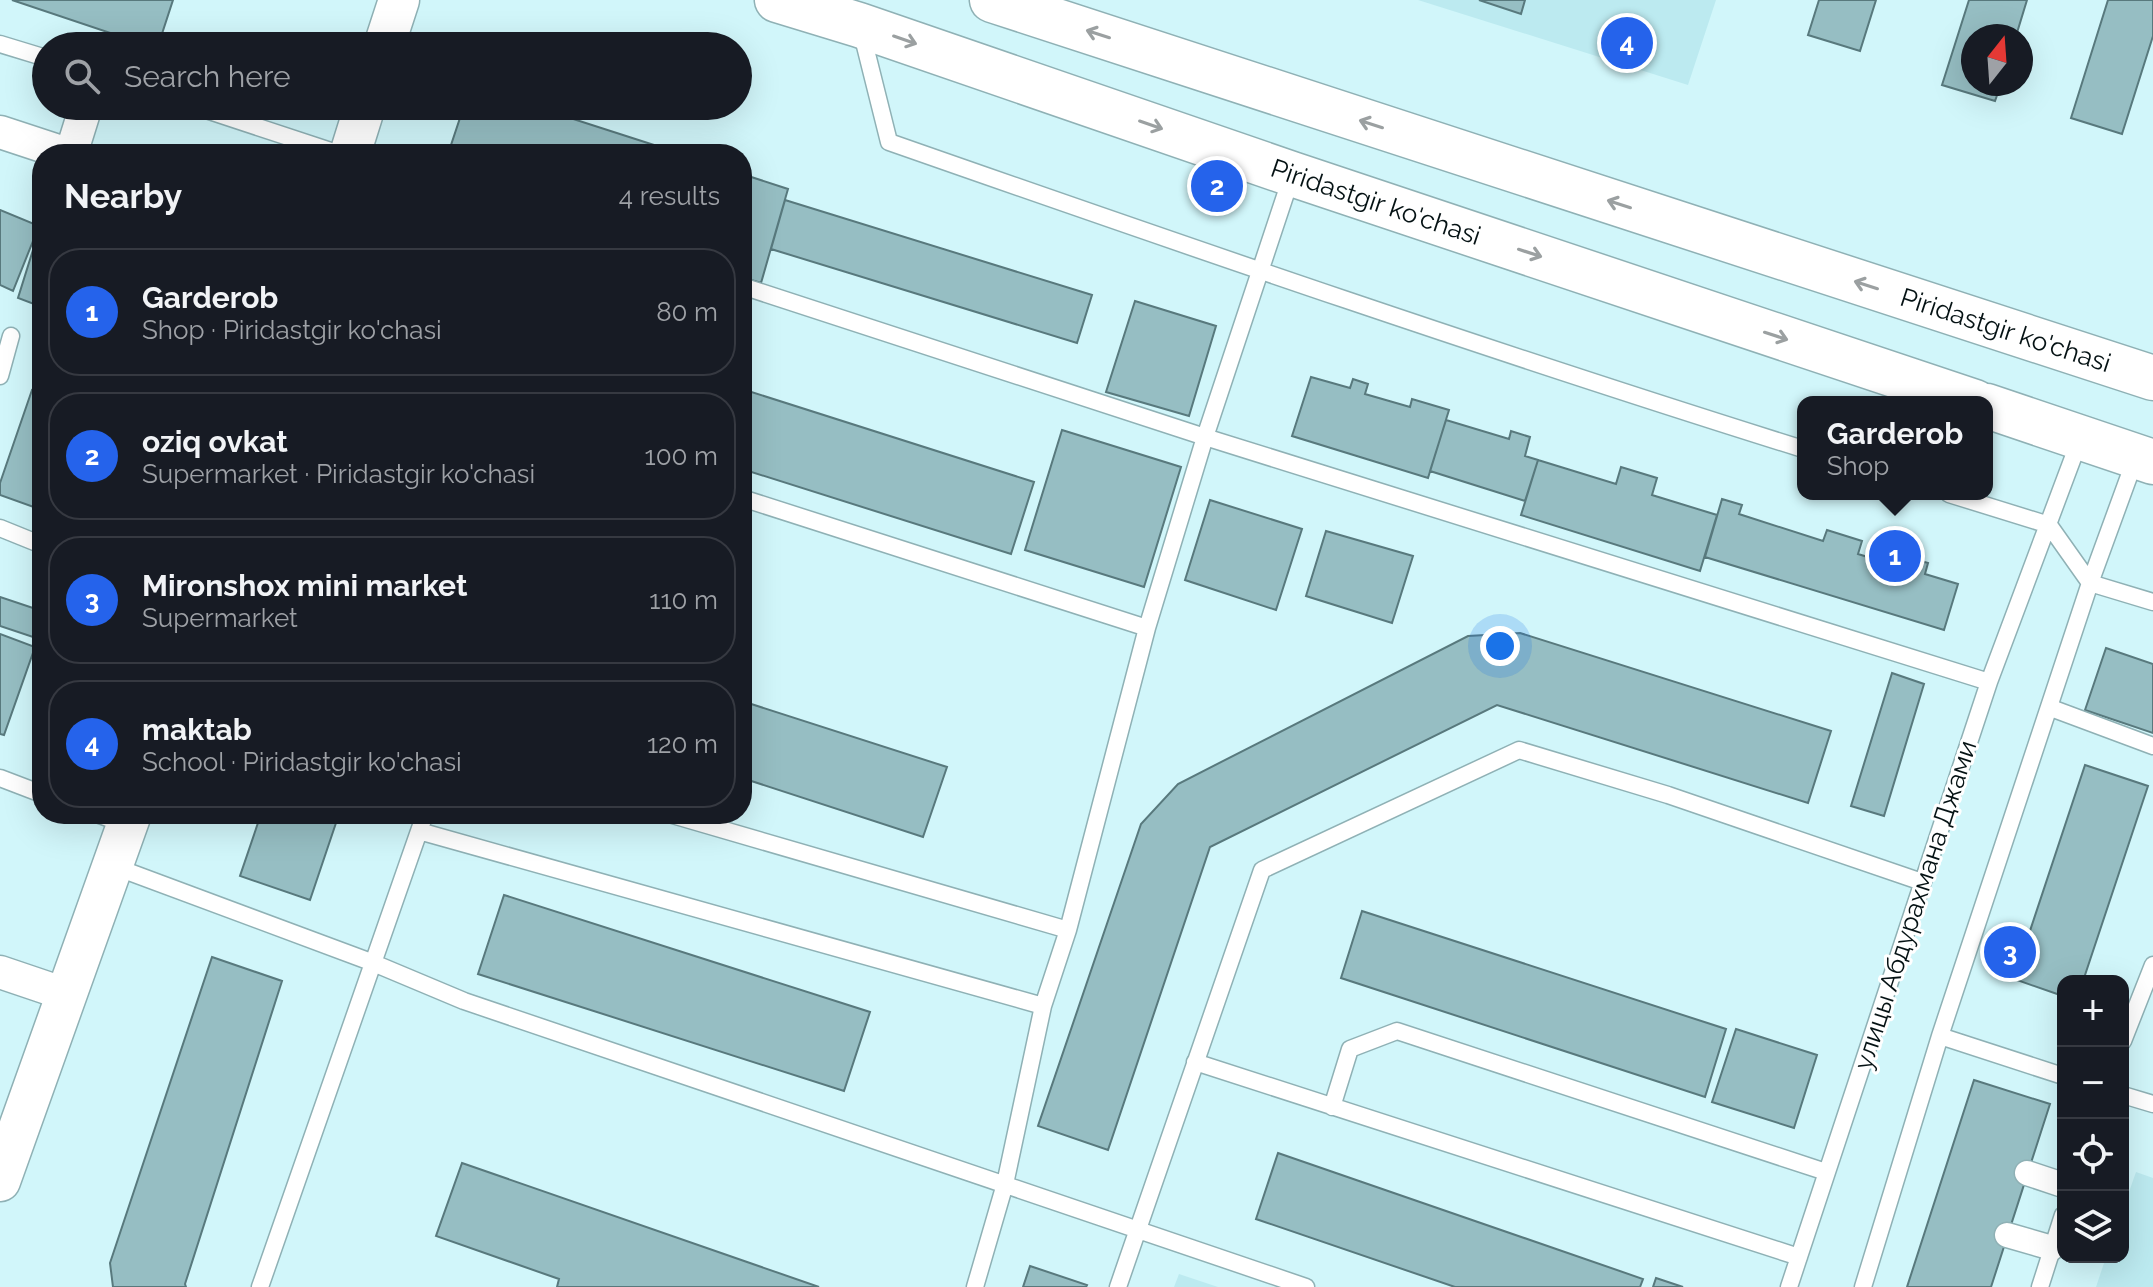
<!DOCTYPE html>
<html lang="en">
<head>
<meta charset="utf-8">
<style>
	body { margin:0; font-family:Raleway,sans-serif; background:#20242c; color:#f1f3f6 }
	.controls { position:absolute; right:24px; bottom:24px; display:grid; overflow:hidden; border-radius:16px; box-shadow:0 8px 32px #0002 }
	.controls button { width:72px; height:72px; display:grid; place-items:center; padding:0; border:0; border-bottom:2px solid #363941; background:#171b24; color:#f1f3f6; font:40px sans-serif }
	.compass { position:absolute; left:1961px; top:24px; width:72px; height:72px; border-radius:50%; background:#171b24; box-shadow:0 8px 32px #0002; rotate:17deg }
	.you { position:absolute; left:1500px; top:646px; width:28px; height:28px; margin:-20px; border:6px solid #fff; border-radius:50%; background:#1a73e8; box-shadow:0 0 0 12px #1a73e833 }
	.badge { display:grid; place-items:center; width:52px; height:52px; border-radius:50%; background:#2563eb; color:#fff; font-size:26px; font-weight:700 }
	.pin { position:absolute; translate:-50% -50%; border:4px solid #fff; box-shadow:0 2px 8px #0006 }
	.popup { position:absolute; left:1797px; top:396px; width:196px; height:104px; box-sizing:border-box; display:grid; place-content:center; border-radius:16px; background:#171b24; filter:drop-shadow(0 2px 6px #0005); font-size:26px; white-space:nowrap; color:#9ea1a6 }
	.popup b { font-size:30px; color:#f1f3f6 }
	.popup::after { content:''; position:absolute; left:50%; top:100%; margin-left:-16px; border:16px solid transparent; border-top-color:#171b24 }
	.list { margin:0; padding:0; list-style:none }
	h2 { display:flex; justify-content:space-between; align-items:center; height:104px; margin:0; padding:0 32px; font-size:34px }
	h2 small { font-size:26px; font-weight:400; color:#9ea1a6 }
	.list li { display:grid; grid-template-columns:52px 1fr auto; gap:24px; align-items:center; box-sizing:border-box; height:128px; margin:0 16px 16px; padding:0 16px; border:2px solid #363941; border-radius:32px }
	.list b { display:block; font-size:30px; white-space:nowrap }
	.list p { margin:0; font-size:26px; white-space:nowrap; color:#9ea1a6 }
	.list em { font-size:26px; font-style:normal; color:#9ea1a6 }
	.icon { flex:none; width:44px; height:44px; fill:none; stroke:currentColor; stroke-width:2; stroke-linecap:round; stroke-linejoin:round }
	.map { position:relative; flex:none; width:2153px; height:1287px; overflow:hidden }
	.search { position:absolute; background:#171b24; box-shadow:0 8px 32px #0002; left:32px; top:32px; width:720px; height:88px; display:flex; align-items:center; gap:20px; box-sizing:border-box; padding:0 28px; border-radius:44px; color:#9ea1a6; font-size:30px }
	.panel { position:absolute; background:#171b24; box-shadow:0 8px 32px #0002; left:32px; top:144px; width:720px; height:680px; border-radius:32px }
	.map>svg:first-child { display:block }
	.built { fill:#bceaf0 }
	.building { fill:#96bec3; stroke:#58797d; stroke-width:2 }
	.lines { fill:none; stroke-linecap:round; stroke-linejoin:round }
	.service-casing { stroke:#8fb1b5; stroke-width:19 }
	.pedestrian-casing { stroke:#8fb1b5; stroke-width:27 }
	.minor-casing { stroke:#8fb1b5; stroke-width:35 }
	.tertiary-casing { stroke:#8fb1b5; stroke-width:43 }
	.secondary-casing { stroke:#8fb1b5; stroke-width:47 }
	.service { stroke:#fff; stroke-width:16 }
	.pedestrian { stroke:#fff; stroke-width:24 }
	.minor { stroke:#fff; stroke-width:32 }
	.tertiary { stroke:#fff; stroke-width:40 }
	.secondary { stroke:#fff; stroke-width:44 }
	.oneway { stroke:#9ba0a1 }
	.labels { text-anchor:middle; stroke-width:6; stroke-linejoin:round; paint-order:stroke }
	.street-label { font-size:26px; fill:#051214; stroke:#fff }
</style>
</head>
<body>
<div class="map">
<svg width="2153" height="1287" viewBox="0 0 2153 1287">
	<rect width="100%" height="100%" fill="#d1f6fa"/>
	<path class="built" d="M1418,0H1716L1688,85Z
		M2136,1172L2153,1178V1287H2096L2106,1257H2123V1209Z
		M1179,1274L1218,1287H1174Z"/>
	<path class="building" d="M12,0H173L158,46H149Z
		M1479,0H1525L1521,14Z
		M1819,0H1876L1860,51L1808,35Z
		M1969,0H2027L2016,36H1973V84H2001L1995,101L1942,85Z
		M2108,0H2153V36L2122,134L2071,118Z
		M464,106H533L682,154H448Z
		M742,174L788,189L761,283L742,277Z
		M785,200L1092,295L1077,343L771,249Z
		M0,210L39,226L13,291L0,285Z
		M42,221V307L18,298Z
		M1135,301L1216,326L1189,416L1106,392Z
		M1311,377L1350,388L1353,379L1368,384L1365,394L1410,407L1412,399L1449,410L1428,478L1292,436Z
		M742,389L1034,482L1011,554L742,469Z
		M32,390L42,394V510L0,495V483Z
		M1446,420L1509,439L1511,431L1530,437L1525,456L1538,460L1525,501L1430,471Z
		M1062,430L1181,467L1144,587L1025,550Z
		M1538,460L1616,484L1621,467L1657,478L1652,495L1717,515L1700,571L1521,515Z
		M1722,499L1742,505L1739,514L1823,541L1827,530L1862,541L1858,554L1907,569L1910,558L1928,563L1925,574L1958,584L1944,630L1705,557Z
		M1210,500L1302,529L1276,610L1185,580Z
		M1326,531L1413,556L1392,623L1306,596Z
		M0,597L42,611V620L36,638L0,626Z
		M1520,633L1831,731L1808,803L1497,705L1210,847L1108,1150L1038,1126L1141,824L1178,784L1468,636Z
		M0,634L35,647L4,735L0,734Z
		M2106,648L2153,664V733L2085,710Z
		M1892,673L1924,684L1884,816L1851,806Z
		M742,701L947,767L923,837L742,778Z
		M2085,765L2148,786L2083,981H2063V996L2014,979Z
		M261,814H339L310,900L240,876Z
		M504,895L870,1012L844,1091L478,974Z
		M1362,911L1726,1029L1705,1097L1341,978Z
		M212,957L282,981L185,1284L186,1287H113L110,1263Z
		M1736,1029L1817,1055L1794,1128L1712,1102Z
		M1974,1080L2050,1104L1991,1287H1907Z
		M1278,1153L1643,1279L1640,1287H1455L1256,1219Z
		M462,1163L819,1287H557L559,1279L436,1236Z
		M1030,1266L1087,1285L1086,1287H1023Z
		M1656,1278L1683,1287H1653Z"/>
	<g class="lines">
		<g class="service-casing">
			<path id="service" d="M861,30L889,142C1192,248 1496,353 1803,449
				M0,44L46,58
				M194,106L340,154
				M742,286L1205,437L1989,682
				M0,376L11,336
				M1949,494L2049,525L2090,583L2153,602
				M742,498L1147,628
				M0,528L42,545
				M2051,708L2153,746
				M0,778L42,794
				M97,814L127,825
				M669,814L1068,930
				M419,831L1043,1006
				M113,866L371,962L464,1001L1306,1287
				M1940,1036L2063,1076
				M2123,1041L2153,965
				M1195,1062L1799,1257
				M2123,1095L2153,1104
				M1332,1107L1350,1049L1397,1031L1826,1172
				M260,1287L425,814
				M975,1287L1005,1184L1043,1006L1068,930L1147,628L1205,437L1292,175
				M1118,1287L1262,870L1519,750L1668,795L1922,882
				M1789,1287L1989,682L2080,439
				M1863,1287L1940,1036L2090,583L2136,457
				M2040,1287L2063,1215"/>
		</g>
		<g class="pedestrian-casing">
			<path id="pedestrian" d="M2027,1173L2063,1185
				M2007,1235L2052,1248"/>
		</g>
		<g class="minor-casing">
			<path id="minor" d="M0,132L67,154
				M71,154L86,106
				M0,972L68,995"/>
		</g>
		<g class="tertiary-casing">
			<path id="tertiary" d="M384,46L399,0
				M350,154L365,106
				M0,1181L131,814"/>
		</g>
		<g class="secondary-casing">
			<g id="secondary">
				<path id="s1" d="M777,0L859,25L1292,174L1975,402"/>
				<path id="s2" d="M992,0L2153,378"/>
				<path d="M1987,406L2153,462"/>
			</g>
		</g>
		<use href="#service" class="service"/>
		<use href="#pedestrian" class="pedestrian"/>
		<use href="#minor" class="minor"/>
		<use href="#tertiary" class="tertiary"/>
		<use href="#secondary" class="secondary"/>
	</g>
	<defs><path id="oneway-shaft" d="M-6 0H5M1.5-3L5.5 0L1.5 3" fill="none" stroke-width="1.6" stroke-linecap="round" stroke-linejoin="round" transform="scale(2)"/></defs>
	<g class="oneway">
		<use href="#oneway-shaft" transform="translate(1098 34) rotate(-162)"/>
		<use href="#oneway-shaft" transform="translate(905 40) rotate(19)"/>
		<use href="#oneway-shaft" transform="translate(1371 124) rotate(-162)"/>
		<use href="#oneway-shaft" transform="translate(1151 125) rotate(19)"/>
		<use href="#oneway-shaft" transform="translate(1619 204) rotate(-162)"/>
		<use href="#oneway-shaft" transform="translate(1530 253) rotate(18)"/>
		<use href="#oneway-shaft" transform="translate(1866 285) rotate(-162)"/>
		<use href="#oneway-shaft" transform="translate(1776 336) rotate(18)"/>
	</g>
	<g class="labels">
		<g class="street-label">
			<text dy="9" stroke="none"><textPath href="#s1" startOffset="632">Piridastgir ko'chasi</textPath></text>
			<text dy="9" stroke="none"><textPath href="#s2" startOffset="1066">Piridastgir ko'chasi</textPath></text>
			<text transform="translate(1915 905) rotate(-72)" y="9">улицы Абдурахмана Джами</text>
		</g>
	</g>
</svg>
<div class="controls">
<button>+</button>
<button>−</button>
<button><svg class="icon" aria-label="locate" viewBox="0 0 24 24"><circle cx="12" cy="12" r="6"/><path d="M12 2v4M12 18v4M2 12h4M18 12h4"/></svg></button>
<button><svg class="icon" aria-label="layers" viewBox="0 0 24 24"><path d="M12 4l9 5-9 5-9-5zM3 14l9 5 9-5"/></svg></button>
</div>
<svg class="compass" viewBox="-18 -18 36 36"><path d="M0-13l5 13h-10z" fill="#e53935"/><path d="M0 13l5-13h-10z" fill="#9ea1a6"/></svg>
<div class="you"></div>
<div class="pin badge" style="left:1895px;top:556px">1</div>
<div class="popup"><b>Garderob</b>Shop</div>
<div class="pin badge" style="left:1217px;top:186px">2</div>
<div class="pin badge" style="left:2010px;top:952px">3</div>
<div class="pin badge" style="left:1627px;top:43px">4</div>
<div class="search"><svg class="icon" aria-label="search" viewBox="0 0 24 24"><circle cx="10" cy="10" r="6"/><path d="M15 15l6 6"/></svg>Search here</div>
<section class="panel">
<h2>Nearby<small>4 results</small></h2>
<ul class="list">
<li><span class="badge">1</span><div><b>Garderob</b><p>Shop · Piridastgir ko'chasi</p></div><em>80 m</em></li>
<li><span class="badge">2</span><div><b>oziq ovkat</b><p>Supermarket · Piridastgir ko'chasi</p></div><em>100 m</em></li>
<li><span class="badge">3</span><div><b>Mironshox mini market</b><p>Supermarket</p></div><em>110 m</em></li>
<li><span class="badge">4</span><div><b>maktab</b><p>School · Piridastgir ko'chasi</p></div><em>120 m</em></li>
</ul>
</section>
</div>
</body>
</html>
